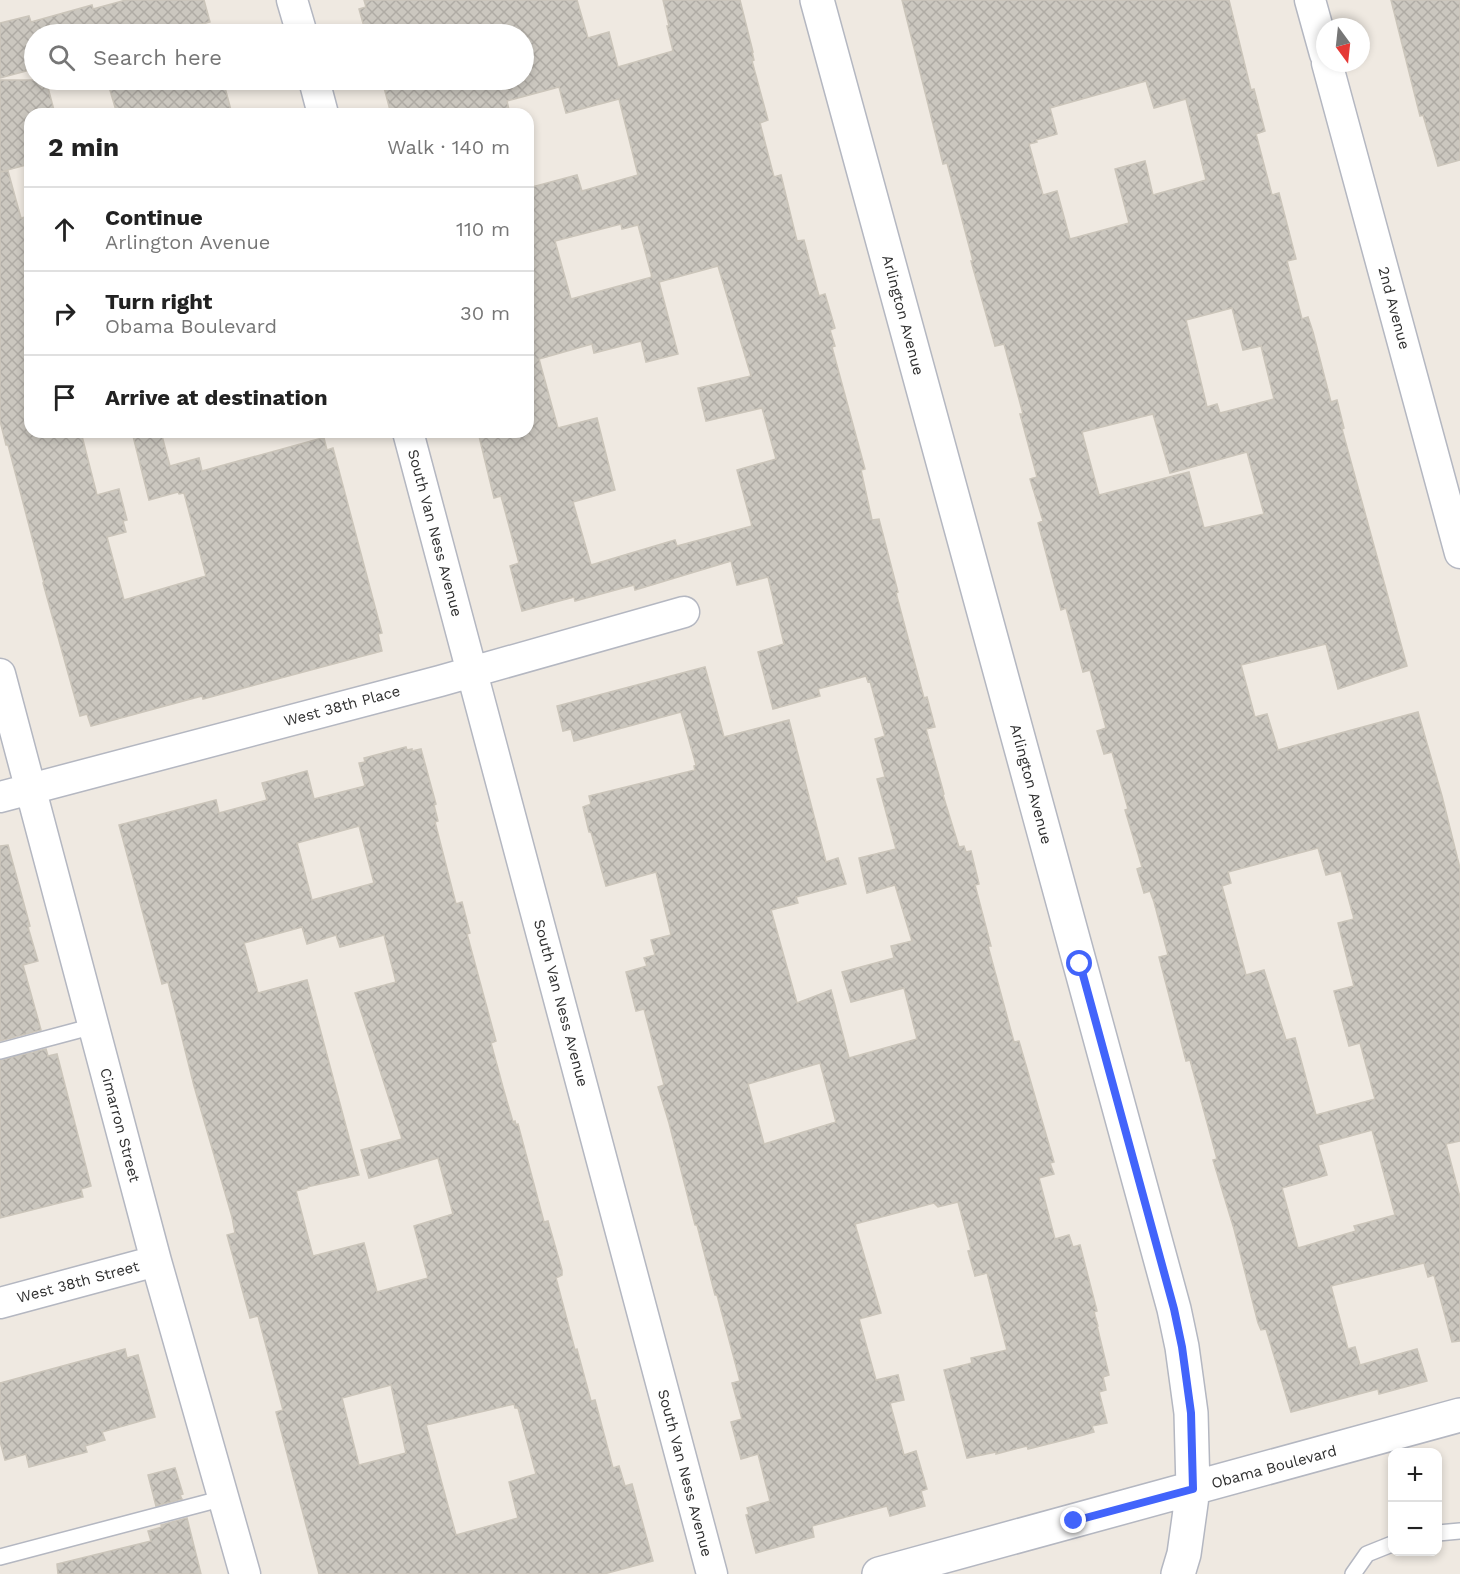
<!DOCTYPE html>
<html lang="en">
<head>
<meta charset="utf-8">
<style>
	body { margin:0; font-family:"Work Sans",sans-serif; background:#f2f2f2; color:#222 }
	.controls { position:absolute; right:18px; bottom:18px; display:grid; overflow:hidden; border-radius:12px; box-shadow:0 3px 9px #0003 }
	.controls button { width:54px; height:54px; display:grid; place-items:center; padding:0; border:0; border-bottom:2px solid #e0e0e0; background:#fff; color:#222; font:30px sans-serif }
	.compass { position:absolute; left:1316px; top:18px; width:54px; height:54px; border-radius:50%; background:#fff; box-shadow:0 3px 9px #0003; rotate:165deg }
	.stop { position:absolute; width:18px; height:18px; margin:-14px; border:4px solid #4264fb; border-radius:50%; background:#fff }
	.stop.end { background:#4264fb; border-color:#fff; box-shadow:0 2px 6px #0008 }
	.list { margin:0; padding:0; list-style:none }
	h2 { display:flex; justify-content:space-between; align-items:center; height:78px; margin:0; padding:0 24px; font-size:26px }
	h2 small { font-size:20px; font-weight:400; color:#767676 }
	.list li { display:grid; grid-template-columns:39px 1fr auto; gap:18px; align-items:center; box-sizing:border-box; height:84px; padding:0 24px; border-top:2px solid #e0e0e0 }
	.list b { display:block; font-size:22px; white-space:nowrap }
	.list p { margin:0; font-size:20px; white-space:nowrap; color:#767676 }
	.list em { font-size:20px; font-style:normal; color:#767676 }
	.icon { flex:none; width:33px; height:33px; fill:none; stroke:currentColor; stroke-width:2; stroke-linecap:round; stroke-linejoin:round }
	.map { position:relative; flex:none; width:1460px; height:1574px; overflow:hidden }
	.search { position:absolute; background:#fff; box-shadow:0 3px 9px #0003; left:24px; top:24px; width:510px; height:66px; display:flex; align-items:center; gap:15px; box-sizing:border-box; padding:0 21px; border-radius:33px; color:#767676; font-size:22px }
	.panel { position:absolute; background:#fff; box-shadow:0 3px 9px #0003; left:24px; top:108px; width:510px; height:330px; border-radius:18px }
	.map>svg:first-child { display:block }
	.building { fill:url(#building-cross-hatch); stroke:#cbc5ba; stroke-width:1.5; fill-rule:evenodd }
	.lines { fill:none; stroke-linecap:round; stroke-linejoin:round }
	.lane-casing { stroke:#b4b7c1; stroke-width:18 }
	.street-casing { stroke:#b4b7c1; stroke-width:33 }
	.secondary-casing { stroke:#b4b7c1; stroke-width:36 }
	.lane { stroke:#fff; stroke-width:15 }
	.street { stroke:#fff; stroke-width:30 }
	.secondary { stroke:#fff; stroke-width:33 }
	.route { stroke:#4264fb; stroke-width:8 }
	.labels { text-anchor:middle; stroke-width:4.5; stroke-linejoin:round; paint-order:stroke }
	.street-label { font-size:15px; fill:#2e2e2e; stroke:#fff }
</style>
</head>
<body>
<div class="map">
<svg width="1460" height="1574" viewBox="0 0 1460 1574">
	<defs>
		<pattern id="building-cross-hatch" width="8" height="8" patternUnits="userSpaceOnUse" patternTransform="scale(1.5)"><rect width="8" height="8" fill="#cbc7bf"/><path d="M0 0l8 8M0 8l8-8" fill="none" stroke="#afaba4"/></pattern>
	</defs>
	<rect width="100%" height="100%" fill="#efe9e1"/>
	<path class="building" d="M126,0H204L210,22L163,34H34V69L0,78V23L29,16L31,22L92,5L93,9Z
		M364,0H577L588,38L609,32L618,67L673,51L667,26H669L663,0H740L753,52H752L754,60L752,61L768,120L760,123L774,177L781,175L797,241L804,240L819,296L825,294L835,328L830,330L835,346L832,347L865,469L861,470L872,520L879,519L898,592L896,593L924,698L927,697L935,727L926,729L944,794L943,795L959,847L964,846L966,852L971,851L979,884L975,885L991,946H988L1014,1042L1019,1041L1054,1162L1050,1163L1054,1174L1039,1178L1055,1239L1069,1235L1073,1247L1080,1245L1097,1311L1094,1312L1098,1326H1097L1109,1375L1103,1377L1106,1390L1099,1392L1107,1423L1092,1426L1094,1432L1080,1436L1028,1449L1027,1446L996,1454V1452L967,1458L944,1370L972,1363L971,1358L1007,1350L987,1273L975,1276L968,1251L971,1250L958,1202L938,1207L934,1203L855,1224L881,1313L859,1319L876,1380L898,1375L904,1400L890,1403L904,1455L916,1451L927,1489L921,1491L925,1506L890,1516L887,1506L812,1526L814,1537L756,1553L746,1515L749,1514L747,1508L770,1501L758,1454L741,1459L731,1422L742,1419L732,1383L740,1381L717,1295H715L697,1225H695L669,1123L658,1087L664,1085L644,1009L636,1011L626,972L647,966L644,958L655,955L651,940L671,935L656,872L606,886L591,832H589L583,807L591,804L589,796L695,770L694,766L696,765L681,712L574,741L571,729L563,731L557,706L705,667L724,737L789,720L826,862L838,858L846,884L796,897L798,903L771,910L797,1003L831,990L849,1058L917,1039L904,988L851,1002L842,972L894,958L891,946L912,941L895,885L867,893L859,858L896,849L877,779L885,777L875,739L885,736L870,681L868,682L866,676L818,689L820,696L773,709L758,652L784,644L768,577L737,585L731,561L635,590L634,585L575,601L574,597L522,611L510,566L519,563L501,496L494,498L478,432H528V188L577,175L582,191L638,175L619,99L566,113L559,87L507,101L510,114H391L382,80H524V34H366L359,9L366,7ZM621,224L622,229L638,225L652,277L571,299L555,241ZM718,266L751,376L698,388L706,421L762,408L776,459L737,470L752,526L677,546L675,540L591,565L573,502L615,490L597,418L558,428L539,359L592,344L594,353L641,341L646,362L678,354L659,282ZM820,1063L836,1122L764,1144L748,1084Z
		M902,0H1229L1251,90L1254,89L1265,131L1256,134L1272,195L1279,193L1296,259L1287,261L1302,319L1308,317L1313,332L1331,402L1337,400L1344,428L1342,429L1407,666L1338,689L1326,644L1241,665L1255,717L1267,714L1278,750L1418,712L1442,796L1460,868V1141L1446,1144L1460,1197V1341L1452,1342L1434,1275L1428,1277L1424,1263L1331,1286L1348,1349L1355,1347L1360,1365L1417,1349L1427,1381L1379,1394L1378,1389L1291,1412L1266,1329L1261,1330L1258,1323L1234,1229L1213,1160L1217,1159L1190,1060L1186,1061L1159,957L1168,955L1154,902L1150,891L1144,893L1137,869L1142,867L1125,810L1128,809L1112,752L1104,754L1097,731L1106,728L1090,670L1083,672L1066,608L1061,610L1038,523L1043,521L1030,479L1037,477L1020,414H1023L1004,344L995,346L971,261H973L947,163L943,164ZM1146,81L1154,108L1186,99L1206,180L1153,195L1145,161L1115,169L1129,223L1070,239L1057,191L1043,195L1029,144L1037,142L1036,140L1057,134L1050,108ZM1232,308L1243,350L1261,346L1274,399L1220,413L1217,404L1207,407L1186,320ZM1153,414L1170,473L1247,452L1264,514L1204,528L1189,472L1099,495L1082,432ZM1318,848L1326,875L1341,871L1354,919L1338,923L1354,986L1334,991L1349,1046L1360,1043L1375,1099L1316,1115L1295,1038L1286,1040L1264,970L1246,975L1222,886L1231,883L1228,872ZM1372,1130L1395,1215L1354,1226L1356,1231L1298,1248L1282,1188L1327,1175L1318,1145Z
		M1391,0H1460V160L1438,166L1423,115L1420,116Z
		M0,80H46L55,114H30V164L0,172Z
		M107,80H223L232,114H117Z
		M8,171L21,218L30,216V432H81L97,495L119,489L127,520L123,521L126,532L107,537L124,600L206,576L184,493L179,494L178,492L149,500L132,432H161L170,466L199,458L202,471L322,438H324L327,450L333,448L382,633L378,634L382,651L203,699L202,696L91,726L87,714L80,716L43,583H44L8,445H6L0,421V172Z
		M406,747L407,750L412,749V751L421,749L436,804L434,805L438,821L435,822L456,904L462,902L470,933L467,934L496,1041L491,1043L504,1091L513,1122L515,1121L516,1125L518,1124L544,1222L548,1221L562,1270V1275L556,1278L575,1350L577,1349L591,1401L595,1400L613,1468L619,1466L625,1486L632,1484L653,1561L604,1574H319L276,1412L283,1410L258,1316L250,1318L227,1235L235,1233L232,1217L194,1086L168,982L162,984L119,825L216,800L219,813L267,800L262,783L307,771L314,799L365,786L359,763L365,762L364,758ZM359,826L374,883L312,900L297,843ZM302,927L307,944L336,935L340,947L384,935L396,982L355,993L402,1139L361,1150L369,1178L438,1158L453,1214L414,1226L428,1278L377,1292L364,1243L313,1256L296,1191L307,1188V1187L359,1175L307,980L258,993L244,943ZM391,1385L406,1453L359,1465L342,1398ZM514,1404L515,1408H518L536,1474L509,1482L518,1518L456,1535L426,1425Z
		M8,845L30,926L28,927L38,961L23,965L41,1030L0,1041V846Z
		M46,1049L48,1056L57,1054L91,1186L81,1189L83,1197L0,1218V1060Z
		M125,1349L127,1358L138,1355L155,1417L102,1432L105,1440L85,1446L87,1452L29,1467L26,1454L5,1460L0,1441V1383Z
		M175,1468L183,1494L180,1495L182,1499L156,1506L148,1475Z
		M187,1518L201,1574H58L57,1564L151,1541L148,1531L162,1527L161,1525Z"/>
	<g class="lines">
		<g class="lane-casing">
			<path id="lane" d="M0,1051L94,1026
				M1438,1533L1460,1531
				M0,1557L224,1498
				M1353,1574L1367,1554L1392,1544"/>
		</g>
		<g class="street-casing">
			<path id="street" d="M292,0L302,34
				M1310,0L1325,54
				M1327,63L1460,553
				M314,80L323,114
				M408,432L712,1574
				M0,674L156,1261L245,1574
				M0,797L440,681L684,612
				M0,1303L156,1261"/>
		</g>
		<g class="secondary-casing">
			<path id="secondary" d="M817,0L1174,1309L1182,1347L1191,1413L1193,1489L1184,1554L1178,1574
				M879,1574L1460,1415"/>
		</g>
		<use href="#lane" class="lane"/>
		<use href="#street" class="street"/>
		<use href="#secondary" class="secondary"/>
	</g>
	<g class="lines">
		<path class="route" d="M1074,1521L1193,1489L1191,1413L1182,1347L1174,1309L1080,964"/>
	</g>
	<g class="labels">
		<g class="street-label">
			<text transform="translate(1394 308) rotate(75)" y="5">2nd Avenue</text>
			<text transform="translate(903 315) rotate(75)" y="5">Arlington Avenue</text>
			<text transform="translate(435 533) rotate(75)" y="5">South Van Ness Avenue</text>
			<text transform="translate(342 706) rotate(-15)" y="5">West 38th Place</text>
			<text transform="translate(1031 784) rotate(75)" y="5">Arlington Avenue</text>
			<text transform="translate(561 1003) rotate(75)" y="5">South Van Ness Avenue</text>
			<text transform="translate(120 1125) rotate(75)" y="5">Cimarron Street</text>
			<text transform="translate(78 1282) rotate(-15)" y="5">West 38th Street</text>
			<text transform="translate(1274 1467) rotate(-15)" y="5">Obama Boulevard</text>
			<text transform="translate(685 1473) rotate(75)" y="5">South Van Ness Avenue</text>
		</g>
	</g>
</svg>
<div class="controls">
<button>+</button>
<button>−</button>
</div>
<svg class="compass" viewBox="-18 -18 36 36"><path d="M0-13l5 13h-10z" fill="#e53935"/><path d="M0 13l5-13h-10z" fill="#767676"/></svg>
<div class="stop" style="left:1080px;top:964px"></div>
<div class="stop end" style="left:1074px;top:1521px"></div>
<div class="search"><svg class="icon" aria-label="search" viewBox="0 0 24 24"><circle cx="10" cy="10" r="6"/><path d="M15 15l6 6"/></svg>Search here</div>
<section class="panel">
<h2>2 min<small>Walk · 140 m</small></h2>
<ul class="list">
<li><svg class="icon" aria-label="ahead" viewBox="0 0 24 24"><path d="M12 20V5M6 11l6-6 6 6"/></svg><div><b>Continue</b><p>Arlington Avenue</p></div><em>110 m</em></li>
<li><svg class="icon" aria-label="right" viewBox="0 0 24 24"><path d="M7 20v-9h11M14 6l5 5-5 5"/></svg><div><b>Turn right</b><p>Obama Boulevard</p></div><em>30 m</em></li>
<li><svg class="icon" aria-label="arrive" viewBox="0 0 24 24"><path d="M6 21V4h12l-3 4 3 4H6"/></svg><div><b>Arrive at destination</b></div></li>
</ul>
</section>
</div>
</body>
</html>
